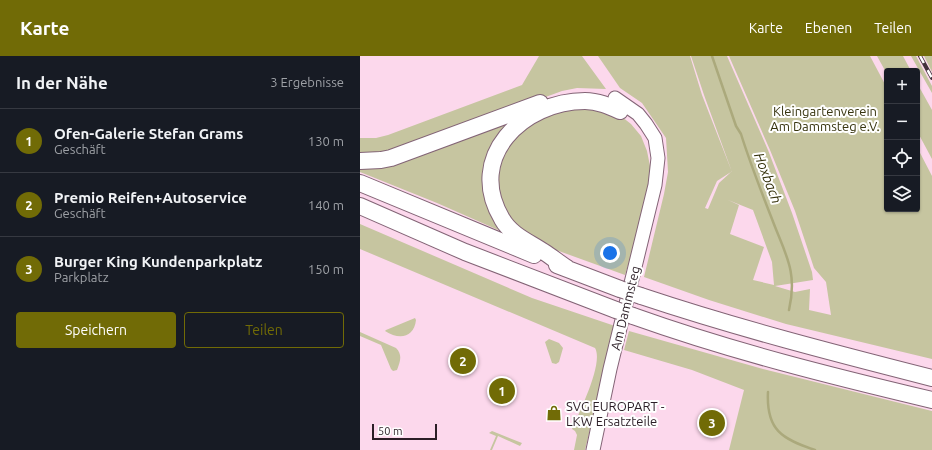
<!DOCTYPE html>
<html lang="de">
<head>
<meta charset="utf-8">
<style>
	body { margin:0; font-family:Ubuntu,sans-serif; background:#20242c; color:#f1f3f6 }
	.controls { position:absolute; right:12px; top:12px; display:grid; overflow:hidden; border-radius:4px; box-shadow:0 1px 3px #0004 }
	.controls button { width:36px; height:36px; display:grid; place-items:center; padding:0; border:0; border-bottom:1px solid #363941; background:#171b24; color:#f1f3f6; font:20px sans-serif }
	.scale { position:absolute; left:12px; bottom:10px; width:65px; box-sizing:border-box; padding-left:4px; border:2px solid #2b1e26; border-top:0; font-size:11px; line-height:14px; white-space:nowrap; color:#2b1e26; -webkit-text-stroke:3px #fff; paint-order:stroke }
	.you { position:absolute; left:250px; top:197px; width:14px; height:14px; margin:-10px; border:3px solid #fff; border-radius:50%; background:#1a73e8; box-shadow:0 0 0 6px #1a73e833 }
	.badge { display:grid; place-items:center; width:26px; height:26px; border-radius:50%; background:#716b06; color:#fff; font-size:13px; font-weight:700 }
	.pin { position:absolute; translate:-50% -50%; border:2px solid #fff; box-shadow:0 1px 4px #0006 }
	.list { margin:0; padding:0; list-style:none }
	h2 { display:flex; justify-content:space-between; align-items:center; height:52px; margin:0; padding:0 16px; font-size:17px }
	h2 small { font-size:13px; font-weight:400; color:#9ea1a6 }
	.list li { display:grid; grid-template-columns:26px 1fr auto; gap:12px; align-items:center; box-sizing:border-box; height:64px; padding:0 16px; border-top:1px solid #363941 }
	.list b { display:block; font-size:15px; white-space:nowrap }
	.list p { margin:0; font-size:13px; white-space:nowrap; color:#9ea1a6 }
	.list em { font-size:13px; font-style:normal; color:#9ea1a6 }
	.actions { display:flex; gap:8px; padding:12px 16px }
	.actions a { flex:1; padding:9px 0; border:1px solid #716b06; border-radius:4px; text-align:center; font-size:14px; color:#716b06 }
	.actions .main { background:#716b06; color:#fff }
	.icon { flex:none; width:22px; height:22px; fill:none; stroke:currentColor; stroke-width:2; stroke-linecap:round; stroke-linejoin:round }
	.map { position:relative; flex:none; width:572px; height:394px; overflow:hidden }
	header { display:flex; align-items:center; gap:24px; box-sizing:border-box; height:56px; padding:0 20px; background:#716b06; color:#fff }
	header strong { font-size:19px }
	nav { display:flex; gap:22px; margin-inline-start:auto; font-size:14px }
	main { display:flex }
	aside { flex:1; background:#171b24 }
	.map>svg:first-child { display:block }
	.green { fill:#c6c5a0; fill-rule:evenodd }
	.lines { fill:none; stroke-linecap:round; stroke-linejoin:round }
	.stream { stroke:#aba97c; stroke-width:2.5 }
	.secondary-casing { stroke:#836476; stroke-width:15 }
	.motorway-casing { stroke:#836476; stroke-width:18 }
	.secondary { stroke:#fff; stroke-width:13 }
	.motorway { stroke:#fff; stroke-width:16 }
	.rail-casing { stroke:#42323b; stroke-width:4 }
	.rail { stroke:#fff; stroke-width:2.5; stroke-dasharray:8; stroke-linecap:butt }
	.motorway-bridge-casing { stroke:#836476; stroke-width:18; stroke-linecap:butt }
	.motorway-bridge { stroke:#fff; stroke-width:16 }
	.labels { text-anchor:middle; stroke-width:4; stroke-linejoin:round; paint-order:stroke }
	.park-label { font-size:13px; fill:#37340f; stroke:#fff }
	.street-label { font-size:13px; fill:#2b1e26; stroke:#fff }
	.poi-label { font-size:13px; fill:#2b1e26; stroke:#fff; text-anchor:start }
	.water-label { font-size:14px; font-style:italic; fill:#35320c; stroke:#fff }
</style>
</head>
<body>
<header>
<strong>Karte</strong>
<nav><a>Karte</a><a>Ebenen</a><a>Teilen</a></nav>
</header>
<main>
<aside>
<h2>In der Nähe<small>3 Ergebnisse</small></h2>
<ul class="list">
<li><span class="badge">1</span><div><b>Ofen-Galerie Stefan Grams</b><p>Geschäft</p></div><em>130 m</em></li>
<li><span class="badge">2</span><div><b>Premio Reifen+Autoservice</b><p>Geschäft</p></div><em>140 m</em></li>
<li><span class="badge">3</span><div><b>Burger King Kundenparkplatz</b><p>Parkplatz</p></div><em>150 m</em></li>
</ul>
<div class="actions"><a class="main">Speichern</a><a>Teilen</a></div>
</aside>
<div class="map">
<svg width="572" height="394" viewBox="0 0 572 394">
	<rect width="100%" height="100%" fill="#fcd8ec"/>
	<path class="green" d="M179,0H222L246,33L217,32L202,35L36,96L0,100V82H16L28,79L162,29Z
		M238,0H330L342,39L372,116L344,39L331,0H367L408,94L432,157L452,216L453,224L415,230L435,236L450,233L449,254L471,259L466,226L454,212L435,155L410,94L369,0H510L527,32V153H557V91L572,120V303L426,268L349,244L284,221L304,138L308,116L306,82L282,47L260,32ZM371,116L359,127L348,153L345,152L357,125ZM368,144L393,154L412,206L414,229L393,224L404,191L370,178L379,149Z
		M517,0H543L551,15H527V18Z
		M551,0H556L572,30V37Z
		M564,0H572V16Z
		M557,27L572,54V103L557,75Z
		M196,47L131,99L145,177L77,147L0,116V107Z
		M229,49L257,57L271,68L281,80L287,95L290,110V124L278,177L265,219L185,190L152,169L136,136L138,106L153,80L194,55Z
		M0,168L172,242L255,270L225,394H214L217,379L215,375L212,373C219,357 244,307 235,292L0,193Z
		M55,262L56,264C54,282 39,284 25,275L26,274Z
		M269,275L403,313L572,355V394H369L384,334L332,314L264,294Z
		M0,276L36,292C43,299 40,306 37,314L33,315L31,313L21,289L0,280Z
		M189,283L199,287L203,292L199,306L196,308L192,307L185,286Z
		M132,375L162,387L160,390L138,380L132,394H130L136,380L129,377Z"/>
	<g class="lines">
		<path class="stream" d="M352,0L376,70L381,78C390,107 401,135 412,163C425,198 438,215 429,254
			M408,336C406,374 422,383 455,394"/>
		<g class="secondary-casing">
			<path id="secondary" d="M233,394L250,313L295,129L298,102L295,82L286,68L278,58L255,42"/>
		</g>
		<g class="motorway-casing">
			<path id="motorway" d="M0,105L21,104L31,102L180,47
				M0,127L174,199
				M0,150L105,196L256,254
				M197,209L260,233
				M207,212C199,207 192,201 184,196C169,186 151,179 142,163C105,101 163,45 225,45C238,45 249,50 260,55
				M281,240C377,272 474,297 572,322
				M273,260C371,295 471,320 572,344"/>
		</g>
		<use href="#secondary" class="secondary"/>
		<use href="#motorway" class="motorway"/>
		<g class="rail-casing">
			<path id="rail" d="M560,0L572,22"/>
		</g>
		<use href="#rail" class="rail"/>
		<g class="motorway-bridge-casing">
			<path id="motorway-bridge" d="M260,233L281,240
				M256,254L273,260"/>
		</g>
		<use href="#motorway-bridge" class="motorway-bridge"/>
	</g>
	<defs>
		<g id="shop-bare" transform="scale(1.2)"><path d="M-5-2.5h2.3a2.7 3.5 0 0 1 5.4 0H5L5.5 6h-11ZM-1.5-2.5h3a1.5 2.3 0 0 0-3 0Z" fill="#716b06" stroke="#fff" stroke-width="2.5" paint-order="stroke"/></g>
	</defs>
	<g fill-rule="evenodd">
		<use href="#shop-bare" x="194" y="357"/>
	</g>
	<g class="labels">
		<g class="park-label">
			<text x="465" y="60">Kleingartenverein<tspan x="465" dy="15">Am Dammsteg e.V.</tspan></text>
		</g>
		<g class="street-label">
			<text transform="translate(265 252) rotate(-76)" y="5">Am Dammsteg</text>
		</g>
		<g class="poi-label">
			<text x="206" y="355">SVG EUROPART -<tspan x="206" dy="15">LKW Ersatzteile</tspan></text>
		</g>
		<g class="water-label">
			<text transform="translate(408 122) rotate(69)" y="5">Hoxbach</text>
		</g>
	</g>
</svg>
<div class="controls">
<button>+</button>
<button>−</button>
<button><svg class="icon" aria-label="locate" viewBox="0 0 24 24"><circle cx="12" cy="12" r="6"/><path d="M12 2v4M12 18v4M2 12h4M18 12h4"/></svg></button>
<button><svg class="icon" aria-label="layers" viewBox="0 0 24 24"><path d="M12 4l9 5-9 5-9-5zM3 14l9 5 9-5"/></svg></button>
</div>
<div class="scale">50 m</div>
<div class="you"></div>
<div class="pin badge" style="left:142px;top:335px">1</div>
<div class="pin badge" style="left:103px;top:305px">2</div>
<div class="pin badge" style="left:352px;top:367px">3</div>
</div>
</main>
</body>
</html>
